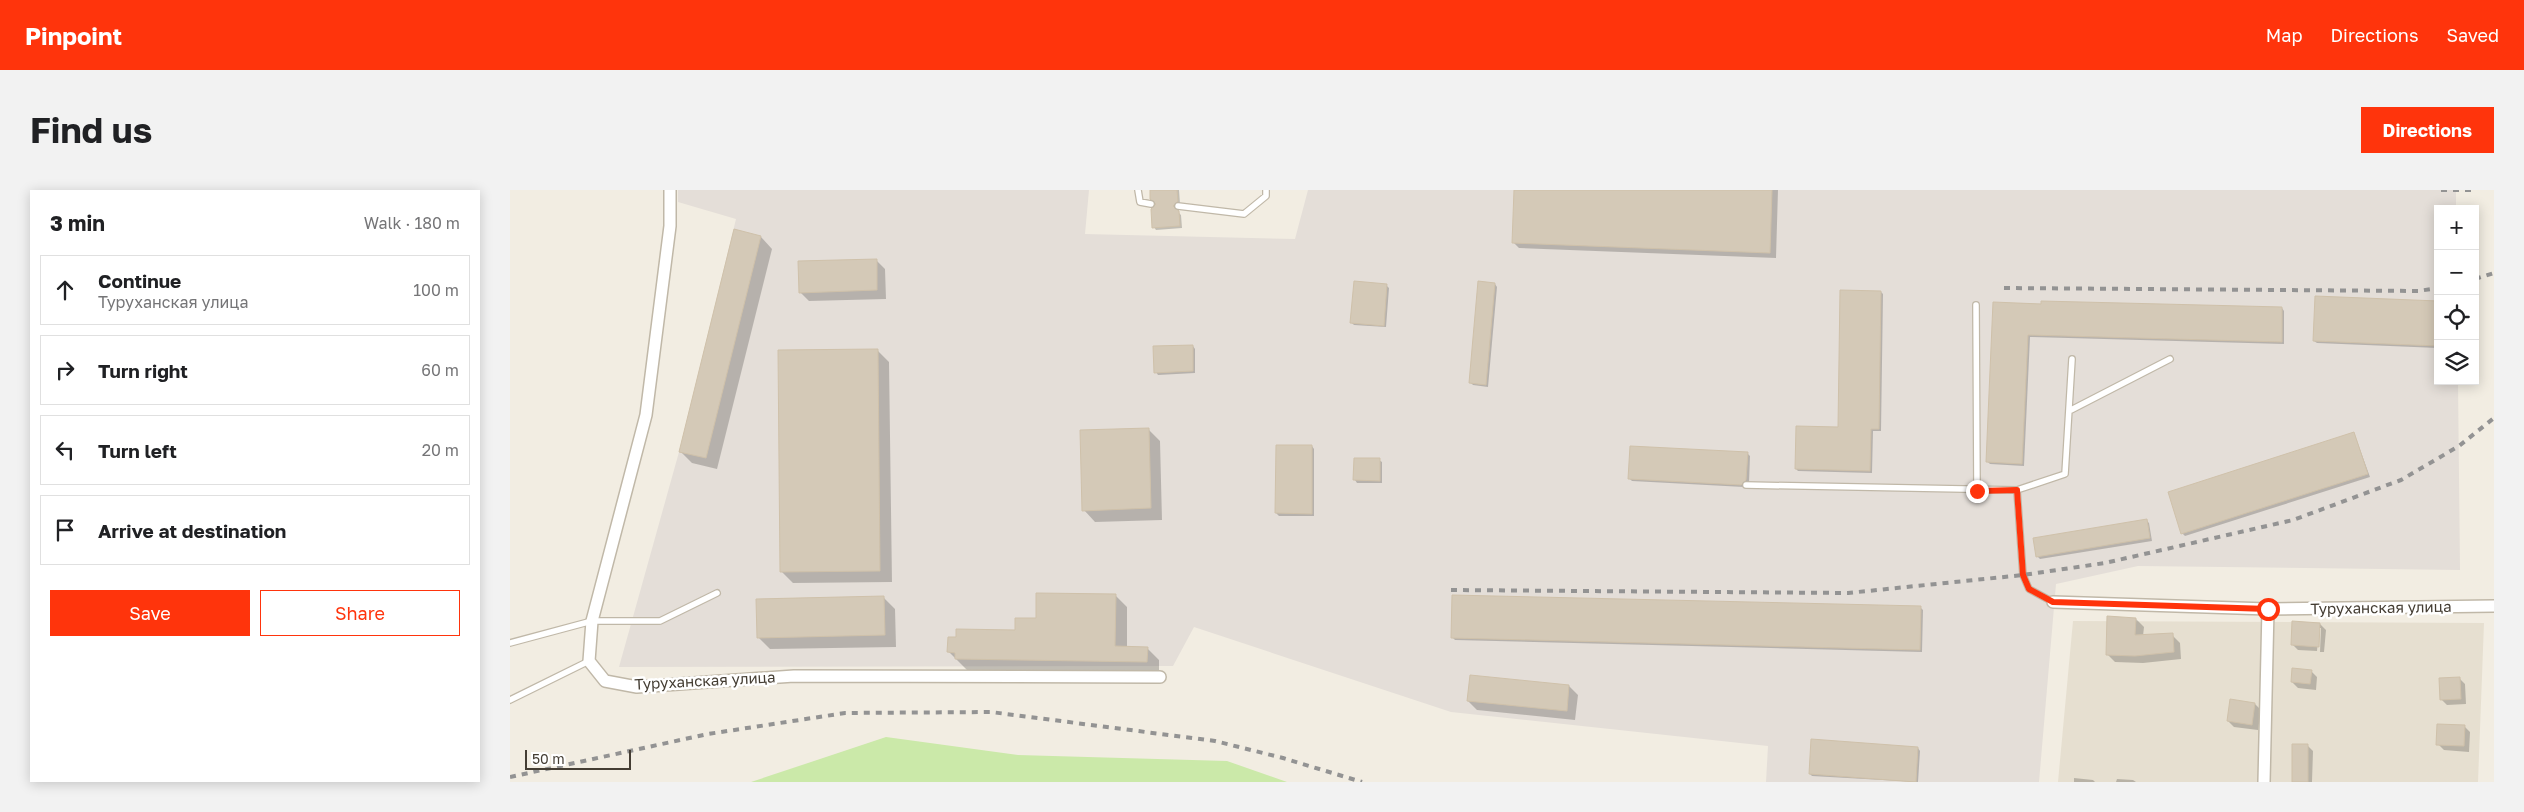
<!DOCTYPE html>
<html lang="en">
<head>
<meta charset="utf-8">
<style>
	body { margin:0; font-family:"Golos Text",sans-serif; background:#f2f2f2; color:#202124 }
	.controls { position:absolute; right:15px; top:15px; display:grid; overflow:hidden; border-radius:0px; box-shadow:0 2px 12px #0003 }
	.controls button { width:45px; height:45px; display:grid; place-items:center; padding:0; border:0; border-bottom:1px solid #e0e0e0; background:#fff; color:#202124; font:25px sans-serif }
	.scale { position:absolute; left:15px; bottom:12px; width:106px; box-sizing:border-box; padding-left:5px; border:2px solid #443d33; border-top:0; font-size:14px; line-height:18px; white-space:nowrap; color:#443d33; -webkit-text-stroke:4px #fff; paint-order:stroke }
	.stop { position:absolute; width:15px; height:15px; margin:-11px; border:4px solid #ff340c; border-radius:50%; background:#fff }
	.stop.end { background:#ff340c; border-color:#fff; box-shadow:0 1px 5px #0008 }
	.list { margin:0; padding:0; list-style:none }
	h2 { display:flex; justify-content:space-between; align-items:center; height:65px; margin:0; padding:0 20px; font-size:21px }
	h2 small { font-size:16px; font-weight:400; color:#757577 }
	.list li { display:grid; grid-template-columns:32px 1fr auto; gap:15px; align-items:center; box-sizing:border-box; height:70px; margin:0 10px 10px; padding:0 10px; border:1px solid #e0e0e0; border-radius:0px }
	.list b { display:block; font-size:19px; white-space:nowrap }
	.list p { margin:0; font-size:16px; white-space:nowrap; color:#757577 }
	.list em { font-size:16px; font-style:normal; color:#757577 }
	.actions { display:flex; gap:10px; padding:15px 20px }
	.actions a { flex:1; padding:11px 0; border:1px solid #ff340c; border-radius:0px; text-align:center; font-size:18px; color:#ff340c }
	.actions .main { background:#ff340c; color:#fff }
	.icon { flex:none; width:28px; height:28px; fill:none; stroke:currentColor; stroke-width:2; stroke-linecap:round; stroke-linejoin:round }
	.map { position:relative; flex:none; width:1984px; height:592px; overflow:hidden; border-radius:0px }
	header { display:flex; align-items:center; gap:30px; box-sizing:border-box; height:70px; padding:0 25px; background:#ff340c; color:#fff }
	header strong { font-size:24px }
	nav { display:flex; gap:28px; margin-inline-start:auto; font-size:18px }
	.intro { display:flex; align-items:center; justify-content:space-between; box-sizing:border-box; height:120px; padding:0 30px }
	h1 { margin:0; font-size:35px }
	.button { padding:12px 22px; border-radius:0px; background:#ff340c; color:#fff; font-size:18px; font-weight:700 }
	main { display:flex; gap:30px; padding:0 30px }
	aside { flex:1; background:#fff; border-radius:0px; box-shadow:0 2px 12px #0003 }
	.map>svg:first-child { display:block }
	.residential { fill:#e6dfd0 }
	.industrial { fill:#e4ded8 }
	.green { fill:#cbe9a9 }
	.shadow { fill:#0003 }
	.building { fill:#d4c9b7; stroke:#cfc1aa }
	.lines { fill:none; stroke-linecap:round; stroke-linejoin:round }
	.service-casing { stroke:#c0b8a8; stroke-width:8 }
	.minor-casing { stroke:#c0b8a8; stroke-width:14 }
	.service { stroke:#fff; stroke-width:5.5 }
	.minor { stroke:#fff; stroke-width:11 }
	.rail { stroke:#939393; stroke-width:4; stroke-dasharray:6 6; stroke-linecap:butt }
	.route { stroke:#ff340c; stroke-width:6 }
	.labels { text-anchor:middle; stroke-width:5; stroke-linejoin:round; paint-order:stroke }
	.street-label { font-size:15px; fill:#443d33; stroke:#fff }
</style>
</head>
<body>
<header>
<strong>Pinpoint</strong>
<nav><a>Map</a><a>Directions</a><a>Saved</a></nav>
</header>
<div class="intro"><h1>Find us</h1><a class="button">Directions</a></div>
<main>
<aside>
<h2>3 min<small>Walk · 180 m</small></h2>
<ul class="list">
<li><svg class="icon" aria-label="ahead" viewBox="0 0 24 24"><path d="M12 20V5M6 11l6-6 6 6"/></svg><div><b>Continue</b><p>Туруханская улица</p></div><em>100 m</em></li>
<li><svg class="icon" aria-label="right" viewBox="0 0 24 24"><path d="M7 20v-9h11M14 6l5 5-5 5"/></svg><div><b>Turn right</b></div><em>60 m</em></li>
<li><svg class="icon" aria-label="left" viewBox="0 0 24 24"><path d="M17 20v-9H6M10 6l-5 5 5 5"/></svg><div><b>Turn left</b></div><em>20 m</em></li>
<li><svg class="icon" aria-label="arrive" viewBox="0 0 24 24"><path d="M6 21V4h12l-3 4 3 4H6"/></svg><div><b>Arrive at destination</b></div></li>
</ul>
<div class="actions"><a class="main">Save</a><a>Share</a></div>
</aside>
<div class="map">
<svg width="1984" height="592" viewBox="0 0 1984 592">
	<rect width="100%" height="100%" fill="#f2ede2"/>
	<path class="residential" d="M1563,431L1974,433L1968,592H1548Z"/>
	<path class="industrial" d="M168,0H579L575,44L785,49L798,0H1946V19H1928V191H1948L1950,380L1628,376L1546,394L1529,592H1256L1258,556L941,522L684,437L663,476L109,477L169,262L226,29L168,12Z"/>
	<path class="green" d="M376,547L508,565L717,571L777,592H241Z"/>
	<path class="shadow" d="M641,0H669L670,14L665,19L671,25L672,38L646,40L644,37L647,14Z
		M1006,0H1268L1266,68L1009,58L1003,52Z
		M225,41L251,47L262,59L207,279L182,273L170,261Z
		M366,70L375,79L376,109L299,111L290,102Z
		M985,94L987,97L978,197L963,195L961,193Z
		M876,95L879,98L876,137L844,135L841,132Z
		M1371,102L1373,104L1371,241H1363L1362,283L1288,281L1286,279L1329,239Z
		M1928,112V158L1807,153L1804,151Z
		M1484,113L1772,118L1774,121V154L1520,147L1514,276L1480,274L1477,271Z
		M683,156L685,159V183L648,185L646,182Z
		M368,161L379,172L382,392L283,393L272,382Z
		M638,239L650,251L652,330L585,332L574,320Z
		M1844,243L1860,287L1675,346L1672,343Z
		M802,256L804,259V326H769L766,323Z
		M1237,263L1240,266L1239,293L1234,297L1122,291L1119,288Z
		M869,270L872,272V293H847L845,290Z
		M1636,330L1639,333L1642,351L1530,369L1527,366Z
		M605,405L617,417V458H637L649,470V483L458,481L439,462L506,441Z
		M374,408L385,419L386,457L260,459L248,447Z
		M1410,417L1413,420L1412,462L945,450L943,448Z
		M1626,429L1634,437L1633,446L1662,445L1670,453L1671,469L1633,473L1605,472L1597,464Z
		M1783,433L1810,434L1816,440L1814,462H1810L1811,438H1809L1807,461L1788,460L1782,454Z
		M1801,481L1807,487L1806,500L1788,498L1782,492Z
		M1950,489L1955,494L1956,514L1937,515L1931,509Z
		M1059,496L1068,505L1065,530L967,520L958,511Z
		M1745,514L1751,520L1748,540L1724,537L1718,531Z
		M1954,536L1960,542L1959,562L1934,560L1928,554Z
		M1797,555L1803,561L1802,592H1783Z
		M1408,558L1410,561L1408,592L1302,586L1300,584Z
		M1564,588L1583,590L1585,592H1564Z
		M1607,589L1623,590L1626,592H1606Z"/>
	<path class="building" d="M640,0H667L668,11L663,16L669,21L670,36L642,38L641,19L646,14L640,9Z
		M1004,0H1262L1260,63L1002,53Z
		M224,39L251,46L196,268L169,262Z
		M367,69V100L289,103L288,71Z
		M844,91L877,94L874,136L840,133Z
		M968,91L985,93L976,195L959,193Z
		M1330,100L1371,101L1369,239H1361L1360,281L1285,279L1286,236L1328,237Z
		M1805,106L1928,111V156L1803,151Z
		M1531,111L1772,117V152L1518,145L1512,274L1476,272L1483,112L1531,114Z
		M683,155V181L644,183L643,156Z
		M368,159L370,381L270,382L268,160Z
		M639,238L641,318L572,321L570,240Z
		M1844,242L1858,284L1671,344L1658,302Z
		M766,255H802V324L765,323Z
		M1120,256L1238,262L1236,290L1231,295L1118,289Z
		M844,268H870V291L843,290Z
		M1637,329L1640,348L1526,367L1523,348Z
		M526,403L606,404L605,456L638,457L637,472L445,469V463L437,462L438,447H446V439L505,440V428H526Z
		M942,405L1411,416L1410,460L941,448Z
		M374,406L375,445L247,448L246,409Z
		M1597,426L1626,428L1625,445L1663,443L1664,462L1625,466L1596,465Z
		M1782,431L1810,433L1809,457L1781,455Z
		M1782,478L1802,480L1800,494L1781,492Z
		M960,485L1059,495L1057,521L957,511Z
		M1950,487L1951,509L1930,510L1929,488Z
		M1720,509L1745,513L1742,535L1717,531Z
		M1927,534L1955,535L1954,556L1926,555Z
		M1301,549L1408,557L1406,592L1299,584Z
		M1782,554H1798V592H1782Z"/>
	<g class="lines">
		<g class="service-casing">
			<path id="service" d="M628,0L630,12L641,14
				M668,16L734,24L756,6V0
				M1466,115L1467,301
				M1561,220L1660,169
				M1236,295L1507,300L1513,385L1519,399L1543,412
				M1507,300L1555,284L1562,169
				M0,453L82,431H150L207,403
				M0,510L79,471"/>
		</g>
		<g class="minor-casing">
			<path id="minor" d="M160,0V36L136,225L82,431L79,471L95,491L127,497L284,486L650,487
				M1543,412L1758,419
				M1754,592L1758,419L1984,416"/>
		</g>
		<use href="#service" class="service"/>
		<use href="#minor" class="minor"/>
		<path class="rail" d="M1931,0H1966
			M1965,89L1984,83
			M1494,98L1908,101L1928,98
			M941,400L1338,403L1513,385L1595,373L1783,330L1891,290L1949,256L1984,228
			M0,587L198,544L335,523L481,522L705,551L773,568L852,592"/>
	</g>
	<g class="lines">
		<path class="route" d="M1467,301L1507,300L1513,385L1519,399L1543,412L1758,419"/>
	</g>
	<g class="labels">
		<g class="street-label">
			<text transform="translate(1871 418) rotate(-1)" y="5">Туруханская улица</text>
			<text transform="translate(195 491) rotate(-3)" y="5">Туруханская улица</text>
		</g>
	</g>
</svg>
<div class="controls">
<button>+</button>
<button>−</button>
<button><svg class="icon" aria-label="locate" viewBox="0 0 24 24"><circle cx="12" cy="12" r="6"/><path d="M12 2v4M12 18v4M2 12h4M18 12h4"/></svg></button>
<button><svg class="icon" aria-label="layers" viewBox="0 0 24 24"><path d="M12 4l9 5-9 5-9-5zM3 14l9 5 9-5"/></svg></button>
</div>
<div class="scale">50 m</div>
<div class="stop" style="left:1758px;top:419px"></div>
<div class="stop end" style="left:1467px;top:301px"></div>
</div>
</main>
</body>
</html>
